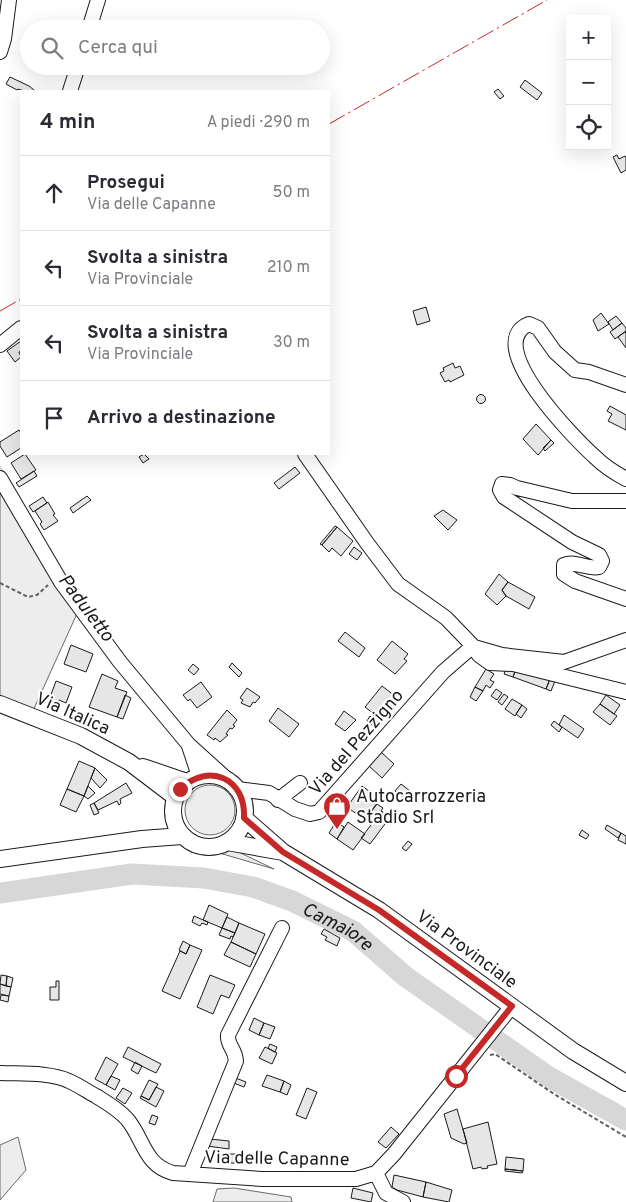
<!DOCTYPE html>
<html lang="it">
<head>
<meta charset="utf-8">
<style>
	body { margin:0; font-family:Overpass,sans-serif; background:#f2f2f3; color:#2b2b33 }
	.controls { position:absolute; right:15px; top:15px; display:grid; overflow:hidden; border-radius:0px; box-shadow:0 5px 20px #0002 }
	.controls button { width:45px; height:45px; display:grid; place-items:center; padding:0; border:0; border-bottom:1px solid #e1e1e2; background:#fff; color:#2b2b33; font:25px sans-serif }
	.stop { position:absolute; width:15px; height:15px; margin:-11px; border:4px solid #c62828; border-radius:50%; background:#fff }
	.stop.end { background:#c62828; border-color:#fff; box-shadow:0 1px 5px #0008 }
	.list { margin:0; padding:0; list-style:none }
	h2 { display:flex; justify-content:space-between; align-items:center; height:65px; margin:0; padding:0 20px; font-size:21px }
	h2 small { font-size:16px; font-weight:400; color:#7c7c81 }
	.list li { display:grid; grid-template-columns:32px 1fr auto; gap:15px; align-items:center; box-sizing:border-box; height:75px; padding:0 20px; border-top:1px solid #e1e1e2 }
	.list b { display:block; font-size:19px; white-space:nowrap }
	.list p { margin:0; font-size:16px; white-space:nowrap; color:#7c7c81 }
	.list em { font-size:16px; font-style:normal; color:#7c7c81 }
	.icon { flex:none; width:28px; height:28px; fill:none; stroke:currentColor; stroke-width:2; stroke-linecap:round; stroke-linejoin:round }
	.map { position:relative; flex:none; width:626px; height:1202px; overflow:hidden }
	.search { position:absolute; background:#fff; box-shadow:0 5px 20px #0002; left:20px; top:20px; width:310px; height:55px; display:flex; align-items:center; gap:12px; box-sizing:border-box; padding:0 18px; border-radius:28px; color:#7c7c81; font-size:19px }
	.panel { position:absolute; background:#fff; box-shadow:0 5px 20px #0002; left:20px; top:90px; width:310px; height:365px; border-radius:0px }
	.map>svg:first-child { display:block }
	.built { fill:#ededed; stroke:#6a6a6a }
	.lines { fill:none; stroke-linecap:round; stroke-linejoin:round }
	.stream { stroke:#d7d7d7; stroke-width:4 }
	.river { stroke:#d7d7d7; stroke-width:21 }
	.building { fill:#e6e6e6; stroke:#1a1a1a }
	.minor-casing { stroke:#1a1a1a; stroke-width:16 }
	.major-casing { stroke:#1a1a1a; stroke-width:18 }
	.path { stroke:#5f5f5f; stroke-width:2; stroke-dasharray:4 2.5; stroke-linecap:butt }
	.minor { stroke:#fff; stroke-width:14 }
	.major { stroke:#fff; stroke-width:16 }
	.power { stroke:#c62828; stroke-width:1; stroke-dasharray:18 4 2.5 4; stroke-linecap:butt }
	.route { stroke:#c62828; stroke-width:6 }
	.labels { text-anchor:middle; stroke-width:4; stroke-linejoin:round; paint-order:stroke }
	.street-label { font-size:18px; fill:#1a1a1a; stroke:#fff }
	.poi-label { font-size:18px; fill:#1a1a1a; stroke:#fff; text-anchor:start }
	.water-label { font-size:19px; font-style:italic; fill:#1a1a1a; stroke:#fff }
</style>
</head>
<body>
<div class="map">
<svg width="626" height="1202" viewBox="0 0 626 1202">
	<rect width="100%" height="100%" fill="#fff"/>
	<path class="built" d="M0,487L80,607L32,713L0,700Z
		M185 810a25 25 0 1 1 50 0a25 25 0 1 1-50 0Z
		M228,847L274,869L216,852Z
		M18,1137L26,1170L0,1200V1145Z
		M234,1188L291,1197L292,1202H213L217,1189Z"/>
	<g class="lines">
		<path class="stream" d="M0,468L4,475"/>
		<path class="river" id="s1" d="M0,893L132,874L204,878L253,887L292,901L353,931L406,977L549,1077L626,1120"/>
	</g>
	<path class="building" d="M102,22L118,27L117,29H100Z
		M10,77L29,86L34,90L33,91H24L18,89L17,90L6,84Z
		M525,80L542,93L537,100L520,87Z
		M498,89L504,96L500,99L494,92Z
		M617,155L619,159L625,156L626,158V170L621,173L613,157Z
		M426,307L430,321L417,325L413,311Z
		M601,313L609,324L598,331L593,320Z
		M616,316L622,323L613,330L608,322Z
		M622,323L626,328V331L615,339L610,332Z
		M625,332L626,333V348L618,337Z
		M21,341V351L19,352L21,357L15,362L7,351Z
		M453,363L455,368L460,366L464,375L450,382L449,380L445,382L440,373L444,371L443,368Z
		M476.5 399a4.5 4.5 0 1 1 9 0a4.5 4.5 0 1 1-9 0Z
		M610,406L626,415V430L608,421L612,414L607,411Z
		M536,424L551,440L538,455L523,439Z
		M19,430L21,433V448L7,457L0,446V442Z
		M551,440L554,443L545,451L543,448Z
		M25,454L36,470L21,479L11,463Z
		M144,454L149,459L143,463L139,457Z
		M295,467L300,473L279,489L274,483Z
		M34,471L37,476L19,487L16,483Z
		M87,496L91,500L73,513L70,508Z
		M43,497L47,503L33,512L29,506Z
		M48,502L55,514L53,515L58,521L44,530L40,524L42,522L35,511Z
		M443,510L457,520L448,530L434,516Z
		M335,526L337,527L322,545L320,544Z
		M337,527L353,541L341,556L332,548L329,552L322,545Z
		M354,547L362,553L357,560L349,554Z
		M499,574L508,582L502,590L506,596L497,605L485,594Z
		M508,582L535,597L529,609L506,596L502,590Z
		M345,632L365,648L359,657L338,641Z
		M392,641L408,654L404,659L407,661L395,674L377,660Z
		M71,645L93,654L86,672L64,664Z
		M232,663L242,673L239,677L229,667Z
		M193,664L199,669L194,675L188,670Z
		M507,666L516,669L513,677L504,674Z
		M486,669L494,674L490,680L494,682L490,688L486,685L483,691L475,687Z
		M516,669L550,679L546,689L513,677Z
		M102,674L118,681L115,688L127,692L117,717L89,707Z
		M550,679L555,681L551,691L546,689Z
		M56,681L72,687L66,703L59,700L57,703L49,700Z
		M201,682L212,697L197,708L190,699L188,701L183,695Z
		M382,686L395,696L379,718L365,707Z
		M475,687L483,691L476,701L470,697Z
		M247,688L260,697L255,703L253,702L250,707L241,703L243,700L240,698Z
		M496,689L502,693L497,700L491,696Z
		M504,694L508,697L502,705L498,702Z
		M125,695L131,698L123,719L117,717Z
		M606,695L620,705L614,714L600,704Z
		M512,699L522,705L515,716L505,709Z
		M600,704L617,716L610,725L593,712Z
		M522,705L527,709L521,718L516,714Z
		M278,708L299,724L289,737L269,721Z
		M227,710L237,720L233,725L235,726L232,729L230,728L226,734L228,735L220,742L215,738L214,740L207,735Z
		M344,711L356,720L345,731L335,724Z
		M564,715L584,729L578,738L559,725Z
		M370,716L379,723L376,728L367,721Z
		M554,721L562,727L559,732L551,725Z
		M381,752L394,764L382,778L369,766Z
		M79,761L95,768L84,796L67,789Z
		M95,768L107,780L100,788L91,778Z
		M126,783L132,793L120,799L121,803L119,805L117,801L98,810L94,803Z
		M401,784L410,791L404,798L395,791Z
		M88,786L95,793L88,799L84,796Z
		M362,786L380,799L365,820L347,807Z
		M67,789L84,796L76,812L60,805Z
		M94,803L99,813L94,815L90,805Z
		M377,804L383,808L381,811L383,812L381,816L388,820L370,844L361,838L371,825L365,820Z
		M336,822L344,827L337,839L329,833Z
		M348,822L365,834L353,850L337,839Z
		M607,825L621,833L618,838L605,829Z
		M582,830L589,835L586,839L579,835Z
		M621,833L626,836V844L618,840Z
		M408,841L412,844L406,851L402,848Z
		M209,905L228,914L222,928L203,920Z
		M194,916L208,922L207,925L202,923L200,926L192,922Z
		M227,917L239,923L235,933L222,928Z
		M239,923L265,934L256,954L231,942Z
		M222,928L235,933L233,937L231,936L230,939L219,935Z
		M324,929L340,938L337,946L325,940L327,937L321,934Z
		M183,941L190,945L186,954L179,950Z
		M231,942L256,954L250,967L224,955Z
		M190,945L202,950L180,999L162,991L180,951L186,954Z
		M1,975L7,976L6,986L0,984Z
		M210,975L235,985L229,998L221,995L213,1014L197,1007Z
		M7,976L13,978L11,987L6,986Z
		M56,981H59V1000H50V987H56Z
		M0,984L11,987L9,996L0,994Z
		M1,995L9,996L8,1002L0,1000Z
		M254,1018L264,1023L259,1035L249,1030Z
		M264,1023L275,1027L270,1039L259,1035Z
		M270,1044L277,1047L275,1052L268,1048Z
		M128,1047L161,1064L156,1073L123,1057Z
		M265,1047L277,1053L272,1064L259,1058Z
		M106,1057L118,1064L106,1085L95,1079Z
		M135,1062L142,1066L138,1074L131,1070Z
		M267,1075L284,1081L280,1092L262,1086Z
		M111,1076L120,1080L115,1090L106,1085Z
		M233,1077L246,1082L244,1087L231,1082Z
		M149,1080L158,1084L149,1100L141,1096Z
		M284,1081L291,1085L287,1095L280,1092Z
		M156,1087L164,1091L156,1107L140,1098L141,1096L149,1100Z
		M123,1088L132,1093L125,1104L116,1098Z
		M307,1088L317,1092L306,1119L296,1115Z
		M457,1109L467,1143L464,1144L451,1138L444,1114Z
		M152,1115L158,1117L155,1125L149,1123Z
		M488,1122L497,1164L487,1166L488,1168L482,1169L481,1167L473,1169L463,1129Z
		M391,1127L399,1134L386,1148L378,1142Z
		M210,1139L229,1141V1149L207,1146Z
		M229,1154H237L236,1163H229V1161L226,1160V1155Z
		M506,1157L524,1159L523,1171L505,1169Z
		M505,1169L523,1171L522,1173L505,1171Z
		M394,1175L426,1182L423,1197L397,1190L392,1187Z
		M426,1182L452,1190L449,1202L423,1197Z
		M353,1188L373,1193L371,1202L351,1198Z"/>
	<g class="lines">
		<g class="minor-casing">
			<path id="minor" d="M89,29L98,0
				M0,52L4,39L9,0
				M70,91L78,66
				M0,345L21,328
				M626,385L589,372L575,370L555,352L538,328L529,324C481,344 575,439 595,457C604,466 615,473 626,479
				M305,454L367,543L398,584L446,618L473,646L479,655L490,663L513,664L626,692
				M0,478L61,582L120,662L189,745L230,782
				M626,501H572L517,488L510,485L502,484L500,490L504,497L572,542L599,555L602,561L599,567C587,570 576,560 564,565V574L575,581L626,599
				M474,647L502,655L564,662L626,640
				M189,746L199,776
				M237,789L269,793L295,809L310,814L319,812L443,672L473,646
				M278,800L300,783
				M0,1073C20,1074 50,1072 69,1081C78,1085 87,1091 96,1096C107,1103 118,1109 127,1119C144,1139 144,1165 173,1173L262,1179H356L376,1173L394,1154L512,1006
				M376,1173L386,1193L403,1202
				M190,1174L236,1061C235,1048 227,1046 228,1035L282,928"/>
		</g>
		<g class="major-casing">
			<path id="major" d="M0,704L81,736L129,762L175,797
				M143,767L187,782
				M173 811a36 36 0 1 1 72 0a36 36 0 1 1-72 0Z
				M244,818L283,852L379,910L573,1051L626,1083
				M227,842L283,852
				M0,859L142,839L182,836"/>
		</g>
		<path class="path" d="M0,583L28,597L37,595L48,585
			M490,1055L495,1054L554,1094L626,1137"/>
		<use href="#minor" class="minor"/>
		<use href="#major" class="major"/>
		<path class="power" d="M329,124L547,0
			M0,311L21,299"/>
	</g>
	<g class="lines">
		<path class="route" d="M180,789C209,762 246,778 244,818L283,852L379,910L512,1006L456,1076"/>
	</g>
	<defs>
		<g id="shop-pin" transform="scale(1.4375)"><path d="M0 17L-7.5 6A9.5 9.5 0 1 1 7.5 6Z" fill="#c62828" stroke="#fff"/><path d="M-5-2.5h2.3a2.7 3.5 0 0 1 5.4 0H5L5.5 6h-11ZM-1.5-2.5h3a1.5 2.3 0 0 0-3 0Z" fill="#fff"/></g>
	</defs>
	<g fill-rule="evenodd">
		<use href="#shop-pin" x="337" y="806"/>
	</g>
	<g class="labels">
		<g class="street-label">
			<text transform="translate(73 713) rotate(24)" y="6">Via Italica</text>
			<text transform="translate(356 742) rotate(-49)" y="6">Via del Pezzigno</text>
			<text transform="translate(467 949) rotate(36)" y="6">Via Provinciale</text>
			<text transform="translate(277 1158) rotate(1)" y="6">Via delle Capanne</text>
		</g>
		<g class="poi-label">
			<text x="356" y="802">Autocarrozzeria<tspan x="356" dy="21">Stadio Srl</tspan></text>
		</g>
		<g class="water-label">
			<text transform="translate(87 607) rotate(53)" y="7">Paduletto</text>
			<text dy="7" stroke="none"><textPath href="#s1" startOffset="349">Camaiore</textPath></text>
		</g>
	</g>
</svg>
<div class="controls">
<button>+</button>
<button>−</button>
<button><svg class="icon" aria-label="locate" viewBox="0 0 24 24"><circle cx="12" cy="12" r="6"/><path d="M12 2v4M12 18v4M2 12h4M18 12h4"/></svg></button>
</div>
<div class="stop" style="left:456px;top:1076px"></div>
<div class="stop end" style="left:180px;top:789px"></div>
<div class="search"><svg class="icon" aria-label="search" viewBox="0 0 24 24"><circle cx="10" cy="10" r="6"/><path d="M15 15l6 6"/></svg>Cerca qui</div>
<section class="panel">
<h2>4 min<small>A piedi · 290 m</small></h2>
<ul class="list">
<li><svg class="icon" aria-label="ahead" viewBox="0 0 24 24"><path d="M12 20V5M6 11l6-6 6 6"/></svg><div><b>Prosegui</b><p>Via delle Capanne</p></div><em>50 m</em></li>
<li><svg class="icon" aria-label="left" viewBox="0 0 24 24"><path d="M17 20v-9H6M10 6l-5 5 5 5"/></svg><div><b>Svolta a sinistra</b><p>Via Provinciale</p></div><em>210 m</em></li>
<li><svg class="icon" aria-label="left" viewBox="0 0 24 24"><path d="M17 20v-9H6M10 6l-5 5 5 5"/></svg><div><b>Svolta a sinistra</b><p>Via Provinciale</p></div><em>30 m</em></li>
<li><svg class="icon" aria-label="arrive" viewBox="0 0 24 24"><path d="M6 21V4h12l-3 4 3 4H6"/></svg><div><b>Arrivo a destinazione</b></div></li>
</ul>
</section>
</div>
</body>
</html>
